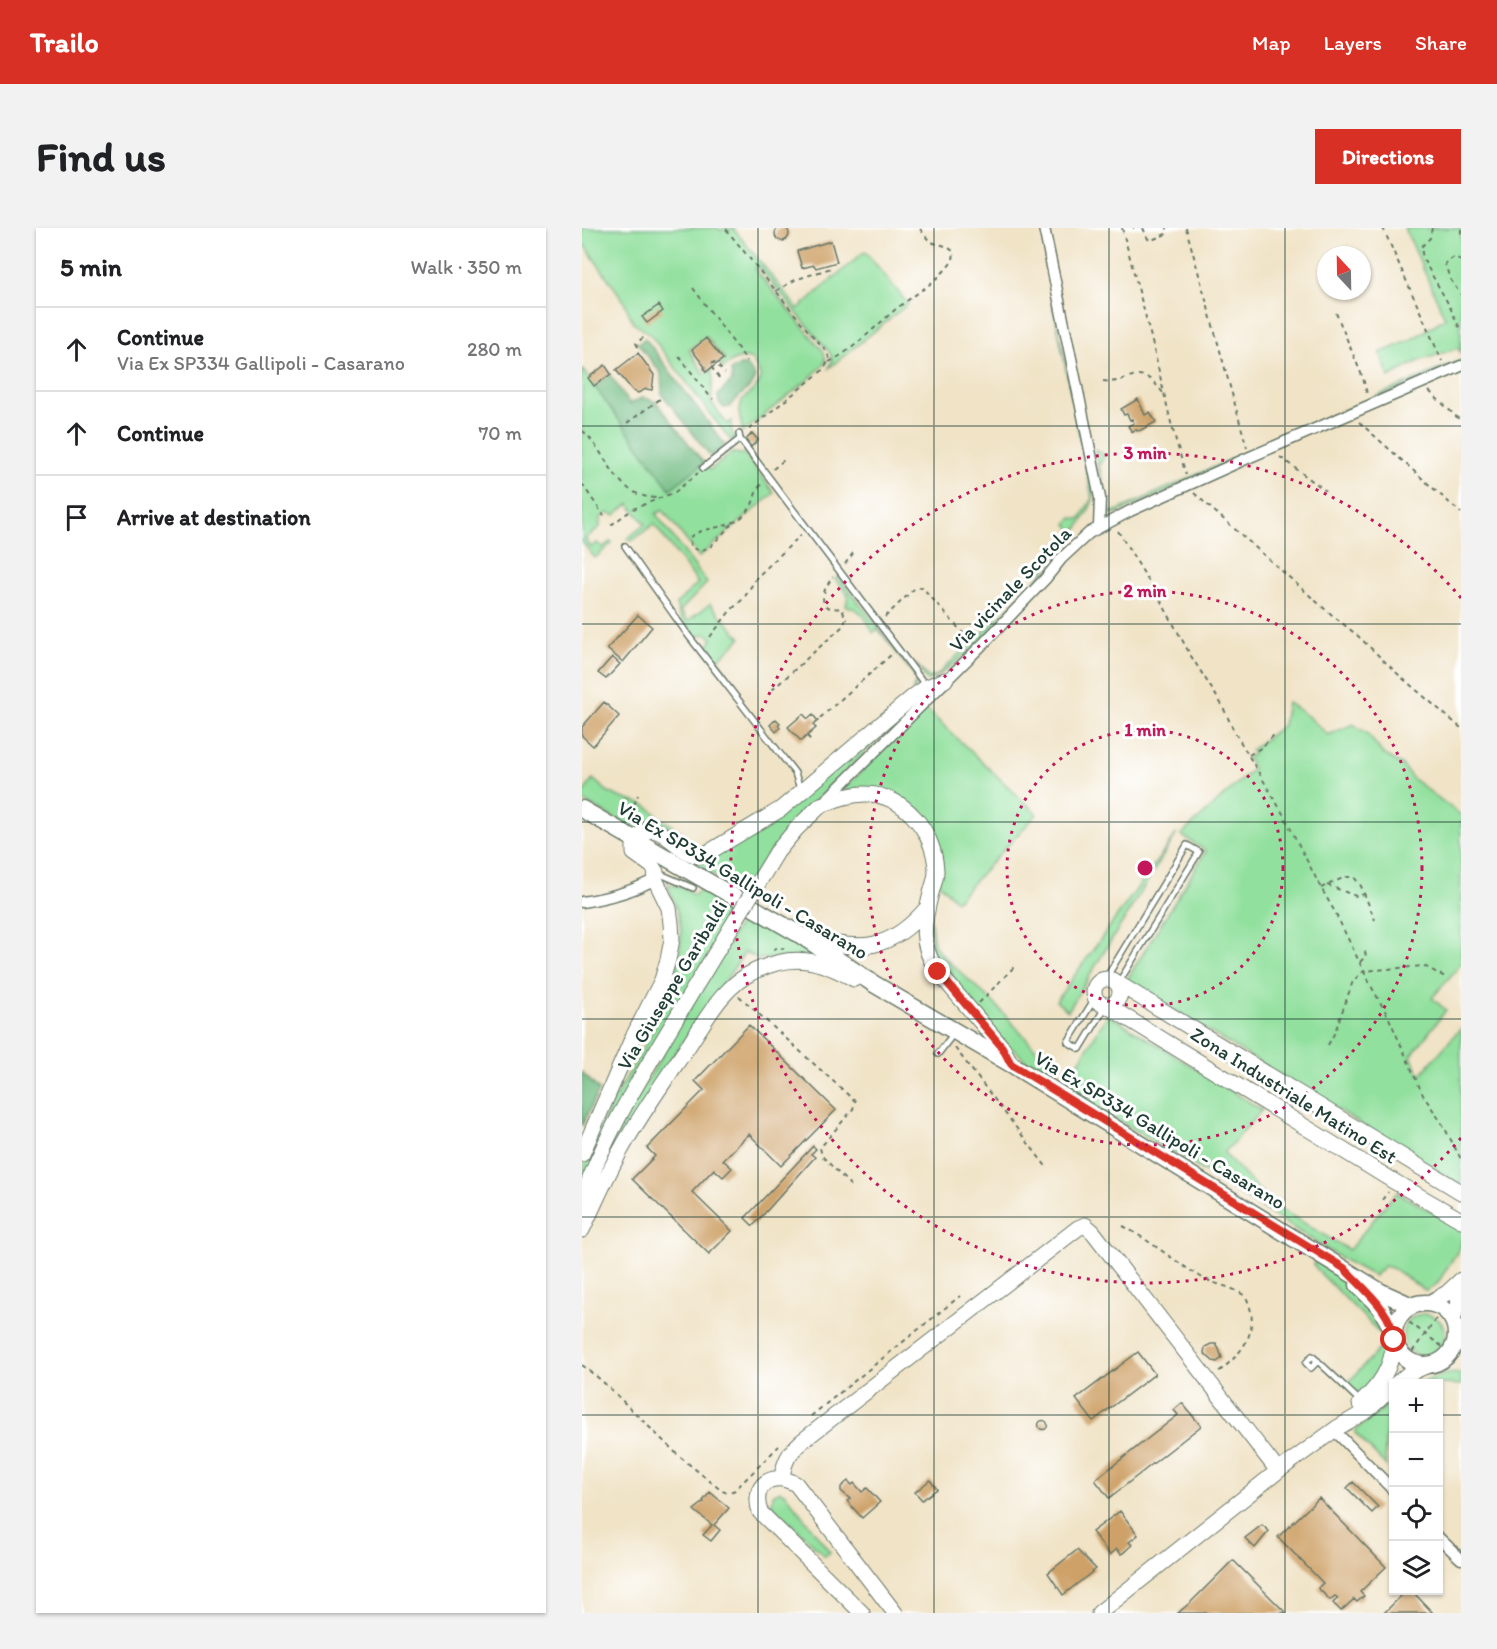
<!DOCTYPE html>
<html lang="en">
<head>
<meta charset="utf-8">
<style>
	body { margin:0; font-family:Itim,sans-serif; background:#f2f2f2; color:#202124 }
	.controls { position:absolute; right:18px; bottom:18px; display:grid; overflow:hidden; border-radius:0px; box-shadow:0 2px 4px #0004 }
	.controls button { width:54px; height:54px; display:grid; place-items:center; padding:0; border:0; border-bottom:2px solid #e0e0e0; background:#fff; color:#202124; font:30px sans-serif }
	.compass { position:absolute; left:735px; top:18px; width:54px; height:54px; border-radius:50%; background:#fff; box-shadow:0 2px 4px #0004; rotate:338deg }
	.stop { position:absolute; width:18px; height:18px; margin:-14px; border:4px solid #d93025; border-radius:50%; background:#fff }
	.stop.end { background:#d93025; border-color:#fff; box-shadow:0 2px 6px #0008 }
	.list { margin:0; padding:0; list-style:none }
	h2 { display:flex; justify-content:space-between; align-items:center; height:78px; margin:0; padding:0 24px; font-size:26px }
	h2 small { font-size:20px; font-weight:400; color:#757577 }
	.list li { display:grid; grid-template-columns:39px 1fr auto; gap:18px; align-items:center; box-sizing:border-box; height:84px; padding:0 24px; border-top:2px solid #e0e0e0 }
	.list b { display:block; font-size:22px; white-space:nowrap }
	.list p { margin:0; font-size:20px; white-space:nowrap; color:#757577 }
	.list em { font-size:20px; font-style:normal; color:#757577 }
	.icon { flex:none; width:33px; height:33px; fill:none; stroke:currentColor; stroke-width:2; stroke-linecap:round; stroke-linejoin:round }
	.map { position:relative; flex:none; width:879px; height:1385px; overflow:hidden; border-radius:0px }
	header { display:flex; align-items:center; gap:36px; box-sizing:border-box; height:84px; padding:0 30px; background:#d93025; color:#fff }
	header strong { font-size:28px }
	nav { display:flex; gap:33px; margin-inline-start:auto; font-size:21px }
	.intro { display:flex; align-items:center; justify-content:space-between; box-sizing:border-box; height:144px; padding:0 36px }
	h1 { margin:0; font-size:42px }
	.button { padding:15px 27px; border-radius:0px; background:#d93025; color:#fff; font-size:21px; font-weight:700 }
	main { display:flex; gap:36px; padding:0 36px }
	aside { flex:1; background:#fff; border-radius:0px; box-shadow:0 2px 4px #0004 }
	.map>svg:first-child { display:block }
	.green { fill:#92e09e; stroke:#588e69; stroke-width:1.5 }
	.forest { fill:#75be85; stroke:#4a7e5c; stroke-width:1.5 }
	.building { fill:#cea167 }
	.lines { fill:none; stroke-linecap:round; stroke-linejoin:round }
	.lane-casing { stroke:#687767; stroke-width:8 }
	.street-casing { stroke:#687767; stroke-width:13 }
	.secondary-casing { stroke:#687767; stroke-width:17 }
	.primary-casing { stroke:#687767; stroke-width:19 }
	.path { stroke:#687767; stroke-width:2; stroke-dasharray:4.5 4.5; stroke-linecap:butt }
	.lane { stroke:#fff; stroke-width:5 }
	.street { stroke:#fff; stroke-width:10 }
	.secondary { stroke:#fff; stroke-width:15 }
	.primary { stroke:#fff; stroke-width:16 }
	.secondary-bridge-casing { stroke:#687767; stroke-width:17; stroke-linecap:butt }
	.secondary-bridge { stroke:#fff; stroke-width:15 }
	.route { stroke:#d93025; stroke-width:8 }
	.grid { fill:none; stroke:#1f3d34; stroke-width:1.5; stroke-opacity:0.55 }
	.ring { fill:none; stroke:#c2185b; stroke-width:3; stroke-dasharray:3 6 }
	.labels { text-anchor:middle; stroke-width:6; stroke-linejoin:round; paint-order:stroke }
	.street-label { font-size:20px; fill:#1f3d34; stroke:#fff }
	.centre { fill:#c2185b; stroke:#fff; stroke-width:3 }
	.ring-label { font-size:18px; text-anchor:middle; font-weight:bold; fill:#c2185b; stroke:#fff; stroke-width:6; stroke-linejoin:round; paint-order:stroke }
</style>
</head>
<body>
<header>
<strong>Trailo</strong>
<nav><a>Map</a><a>Layers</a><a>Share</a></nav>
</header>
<div class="intro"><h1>Find us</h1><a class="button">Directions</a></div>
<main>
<aside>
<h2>5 min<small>Walk · 350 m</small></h2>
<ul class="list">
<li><svg class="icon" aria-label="ahead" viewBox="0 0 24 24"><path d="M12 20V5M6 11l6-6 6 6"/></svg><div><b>Continue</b><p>Via Ex SP334 Gallipoli - Casarano</p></div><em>280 m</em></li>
<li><svg class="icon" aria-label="ahead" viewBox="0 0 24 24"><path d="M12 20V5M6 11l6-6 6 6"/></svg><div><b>Continue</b></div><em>70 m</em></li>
<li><svg class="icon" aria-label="arrive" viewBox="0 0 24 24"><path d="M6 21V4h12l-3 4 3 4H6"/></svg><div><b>Arrive at destination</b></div></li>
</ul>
</aside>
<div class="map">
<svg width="879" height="1385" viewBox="0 0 879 1385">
	<rect width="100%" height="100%" fill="#fff"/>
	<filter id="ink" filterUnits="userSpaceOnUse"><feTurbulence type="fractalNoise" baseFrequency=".0167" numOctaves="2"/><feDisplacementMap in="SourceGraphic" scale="12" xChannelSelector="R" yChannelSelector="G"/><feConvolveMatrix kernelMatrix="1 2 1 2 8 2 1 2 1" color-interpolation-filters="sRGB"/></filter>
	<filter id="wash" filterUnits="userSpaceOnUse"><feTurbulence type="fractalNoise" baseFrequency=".008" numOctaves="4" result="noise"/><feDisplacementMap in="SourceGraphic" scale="24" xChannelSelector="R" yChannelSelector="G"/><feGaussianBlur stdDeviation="1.35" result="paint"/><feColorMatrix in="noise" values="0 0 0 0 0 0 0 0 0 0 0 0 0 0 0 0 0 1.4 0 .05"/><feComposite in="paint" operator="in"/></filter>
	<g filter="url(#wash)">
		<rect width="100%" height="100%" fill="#f0e3c6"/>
		<path class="green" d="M0,0H136L139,3L142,0H151L216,81L283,23L326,76L247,140L250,132L248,125L176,38L173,41L242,124L244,134L227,151L161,204L157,185L160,172C177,157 186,154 169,131C157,128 150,133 141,140L137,136L143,131L138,125H137L124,108L107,122L122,146L129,142L131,149L129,174L145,196L150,193L149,202L153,210L149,213L67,105L51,95L42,73L0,14Z
			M823,0H879V125L876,120L837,133L807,149L798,125L829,112L863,90Z
			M471,77L512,264C514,298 378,444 345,453L334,436L347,450L354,448L449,359L488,305L489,301L485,296L490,290L498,291L510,270Z
			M879,132V134L536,285L528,286L525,284L513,221L523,227L517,238L526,280L529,284H532L665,224Z
			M0,141L88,261L122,235L128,242L150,225L163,226L192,265L117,329L81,282L74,286L125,355L98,383L106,393L128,376L159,410L136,432L145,444L142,447L124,423L130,411L125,406L113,408L97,388L94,376L116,355L72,296L50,313L45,311L63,296L47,276L33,287L26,285L18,290V299L3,311L9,319L15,315L21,319L29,313L30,315L13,330L0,314Z
			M256,348L332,445L335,454L333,461L330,462L334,454L331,446L296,401L291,405C285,391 279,381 264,378L266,367L253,351Z
			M343,466L213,593L186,627L161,664L113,637L170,605Z
			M705,474L727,489L746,507L771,496L785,505L801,526L820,537L830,550L879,587V736L850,770L864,782L829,828L838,847L879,800V957L544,753L624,623L599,607L671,541L665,530L671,526L669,522L701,497Z
			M343,480L455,586L374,673L357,655L338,587L261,562Z
			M11,551L25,563L37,569L65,578L81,592L96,601L113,616V622L165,596L128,620L111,623L69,594L66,593L53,602L0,572V567Z
			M595,605L486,783L474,773Z
			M86,656L102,660L112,667L120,660L153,679L0,957C0,932 14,907 25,884C54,830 99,768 99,704C99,687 90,672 86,656Z
			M163,686L235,728L176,731L163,724L81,843L0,989L21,928Z
			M348,689L352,717L364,731L412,775L452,819L473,845L481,850L497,834L526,786L680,882L642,925L690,976L767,1022L814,964L879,1000V1018L855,1056L844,1063L810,1040L802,1038L792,1048L762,1032L599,929L476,857L449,838L433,822L422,816L349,723Z
			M734,1033C783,1068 843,1111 777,1166L764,1157L800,1118V1107L738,1045L731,1036Z
			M821 1107a21 21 0 1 1 42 0a21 21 0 1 1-42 0Z
			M879,1145V1157L837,1155L863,1146Z
			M811,1173C812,1184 807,1192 805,1203C802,1215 803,1226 804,1238L773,1205L775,1201Z
			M198,1263L203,1265L248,1324L243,1328L190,1277L191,1267Z"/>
		<path class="forest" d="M63,110L143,217L129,229L80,166L79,145L56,116Z
			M158,137H164C166,140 172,145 173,149C175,156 153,170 147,179L142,180L137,175L136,167L150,153L149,143Z
			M28,147L48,176L61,169L74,174L122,235L88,261L12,158Z
			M0,844L17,862L0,898Z"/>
		<g id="blocks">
			<path class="building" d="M193 6a7 7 0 1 1 14 0a7 7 0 1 1-14 0Z
				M249,13L255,34L234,40L232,37L220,40L215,23Z
				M77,77L81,83L65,95L60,89Z
				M124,110L141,131L124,144L122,140L123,139L110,122Z
				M56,125L72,147L70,162L64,161L56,165L51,163L34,142Z
				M23,137L29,146L12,158L6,150Z
				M556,171L563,187L568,184L574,194L559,202L555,203L554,201L550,204L546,198L552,195L550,191L548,192L545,186L542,187L539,181Z
				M170,205L176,212L169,219L164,212Z
				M56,387L70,399L41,434L25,421Z
				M30,429L38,436L24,451L16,445Z
				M22,474L37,488L11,518L0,508V499Z
				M221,486L226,491L231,487L236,493L231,497L234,500L219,513L206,499Z
				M194,491L198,495L196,497L198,500L194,504L188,497Z
				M167,797L254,882L199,938L167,906L141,932L150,940L141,949L132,941L110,964L150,1003L127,1026L50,951L73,928L65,920L122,862L113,853Z
				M231,918L234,921L229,926L233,929L171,998L163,990Z
				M629,1116H634L637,1121L640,1130L635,1134L631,1133L622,1125L623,1119Z
				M556,1124L573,1146L511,1193L494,1171Z
				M600,1175L619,1198L527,1270L513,1252L596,1187L592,1182Z
				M456.5 1197a4.5 4.5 0 1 1 9 0a4.5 4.5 0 1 1-9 0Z
				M348,1252L355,1261L340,1272L333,1264Z
				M266,1253L270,1257L272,1255L280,1264L285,1260L298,1274L280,1290L265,1273L268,1271L259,1263V1259Z
				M771,1254L796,1279L790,1285L765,1260Z
				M128,1264L147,1280L132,1297L138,1302L129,1313L121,1307L130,1297L112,1282L122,1274L121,1273Z
				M737,1270L804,1339L778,1364L782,1368L775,1374L772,1371L759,1383L751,1375L756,1370L753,1368L748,1372L736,1360L741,1355L696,1309Z
				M538,1283L556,1307L547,1314L550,1317L541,1325L539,1326L535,1321L528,1327L510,1304Z
				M680,1297L687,1303L673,1320L663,1310Z
				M495,1322L514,1341L481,1367L466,1345Z
				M651,1332L704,1385H596L609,1374Z
				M825,1362H829L851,1385H802Z"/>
		</g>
	</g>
	<g filter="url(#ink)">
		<use href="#blocks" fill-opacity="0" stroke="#687767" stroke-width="1.5"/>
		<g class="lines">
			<g class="lane-casing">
				<path id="lane" d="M157,206L158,211L344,458
					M121,240L158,211
					M43,318L106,407L213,545L218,561
					M76,645L111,660
					M524,750L605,617L617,624L537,754
					M513,770L486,814L498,821L524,778
					M356,826L372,805
					M736,1133L729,1140L724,1135L730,1128C747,1143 763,1159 779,1174"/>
			</g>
			<g class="street-casing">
				<path id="street" d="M462,0L518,270L517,299
					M241,575L403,414L464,350L480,330L507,305L548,283L668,229L879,138
					M0,674C25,670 51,664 73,651
					M752,1202L812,1263
					M856,1309L879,1331"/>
			</g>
			<g class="secondary-casing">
				<path id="secondary" d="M239,577C253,572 267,566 283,566C323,566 353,605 354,643C354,650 351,658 349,665C341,696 337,716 356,744L420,819L429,836
					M227,710C279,724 308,723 345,680
					M512 764a13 13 0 1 1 26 0a13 13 0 1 1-26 0Z
					M537,756L879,964
					M524,777L813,954L879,992
					M0,926L50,811L80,752L86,732L90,711L89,695L87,680L73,651L74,644L70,638L52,625V611C56,608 61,604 65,603C84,597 100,632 122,627L199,581L332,468L345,459L363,452
					M0,972C24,902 64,841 102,777
					M0,1002C13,975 25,946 40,920C60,884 84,851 107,817C125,790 142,757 173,743C211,725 237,731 272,751
					M847,1075L865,1065L879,1052
					M871,1092L879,1064
					M814,1156L826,1146L844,1138
					M778,1176C798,1157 810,1141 812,1112
					M200,1250C202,1233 207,1225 219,1214L496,1000L503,997L511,1004L696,1243
					M280,1385L178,1284C169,1257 190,1242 214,1256L313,1385
					M517,1385L696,1243L755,1200L786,1182L812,1158"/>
			</g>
			<g class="primary-casing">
				<path id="primary" d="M0,581L220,708L292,756L429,836L799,1064L830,1078
					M776,1057L798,1079L812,1104
					M812 1106a31 31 0 1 1 62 0a31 31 0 1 1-62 0Z"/>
			</g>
			<path class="path" d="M540,0L567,101L590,199L604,247
				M551,0H552
				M561,0L566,11L570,12L584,6L585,0
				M604,0L665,220
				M801,0L860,133
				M850,0L848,10L839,19L841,31L867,77L879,103
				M144,1L227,104L242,120L248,131L241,142L165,203
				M879,1V9
				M879,33L874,29L865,32L863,36L868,51L879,67
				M111,60L165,133
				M194,63L213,52L249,40
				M754,85L781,150L785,166
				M56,119L54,115L65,107
				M97,128L126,166L131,171
				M247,134C273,121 291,100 314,81C333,66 357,53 371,32L372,24C361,14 358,19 348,13C344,10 341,4 337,0
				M137,150L128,137L132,134L143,145
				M521,153C548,158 555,130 581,165
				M847,163L879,193
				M777,194L879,285
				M45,195L78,171
				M0,203C6,206 9,212 13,217C31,241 40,269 75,270
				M698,229L744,263
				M191,241L202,232
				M0,256L22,288
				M612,265L744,382L776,408L819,449L879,500
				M150,296L128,319L117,323L109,319L107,310L112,306C132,297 154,301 168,280C174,271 172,262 181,255
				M29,297L51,281L93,264L116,245
				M536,303L580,375L609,428L640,477L652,503L700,584L739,660L753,684L789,758L806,788L841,867L861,897L879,931
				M263,336L272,324
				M303,389L333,360L340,359L388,413
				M128,409L148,383L162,370L175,349L219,307
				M190,462L261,398L264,391L260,381C256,380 250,381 246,379C235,372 245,356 251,349
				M238,490L310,426
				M225,508L230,513
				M667,527L679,520L694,505
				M39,589L51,579L56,567
				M745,657L774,668L783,666
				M739,660L763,649H772L779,658L793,692
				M191,722L196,719L202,721
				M778,734L784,728L782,720
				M157,768L273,873L271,881L238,920L240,928L270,959
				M397,775L433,738
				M746,817L753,804L771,753L782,743L842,738L865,750
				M373,820L466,941
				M800,972L806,964
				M541,998C569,1013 593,1034 621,1050C634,1057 653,1059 664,1069C680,1102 660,1126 635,1145
				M820,1089L873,1128
				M825,1131L859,1084
				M0,1137L19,1152L97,1228L140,1263L146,1265L153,1262L197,1218
				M229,1188L378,1068"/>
			<use href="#lane" class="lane"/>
			<use href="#street" class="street"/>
			<use href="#secondary" class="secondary"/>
			<use href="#primary" class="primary"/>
			<g class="secondary-bridge-casing">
				<path id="secondary-bridge" d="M102,777L195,624L215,600L239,577"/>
			</g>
			<use href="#secondary-bridge" class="secondary-bridge"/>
		</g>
	</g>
	<g class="lines" filter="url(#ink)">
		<path class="route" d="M356,744L420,819L429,836L762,1040C780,1060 811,1083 812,1112"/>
	</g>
	<path class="grid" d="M176,0V1385M352,0V1385M527,0V1385M703,0V1385M0,198H879M0,396H879M0,594H879M0,791H879M0,989H879M0,1187H812M856,1187H879"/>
	<g class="ring">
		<circle cx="563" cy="640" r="138"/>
		<circle cx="563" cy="640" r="277"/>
		<path d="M879 910A415 415 0 1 1 879 370"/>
	</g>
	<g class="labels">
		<g class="street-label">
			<text transform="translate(428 361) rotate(-46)" y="7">Via vicinale Scotola</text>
			<text transform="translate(161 652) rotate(31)" y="7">Via Ex SP334 Gallipoli - Casarano</text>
			<text transform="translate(90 757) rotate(-59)" y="7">Via Giuseppe Garibaldi</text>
			<text transform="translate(712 867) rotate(32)" y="7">Zona Industriale Matino Est</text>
			<text transform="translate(578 902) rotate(31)" y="7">Via Ex SP334 Gallipoli - Casarano</text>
		</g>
	</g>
	<circle cx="563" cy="640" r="9" class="centre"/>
	<g class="ring-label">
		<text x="563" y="231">3 min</text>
		<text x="563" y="369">2 min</text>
		<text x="563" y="508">1 min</text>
	</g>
</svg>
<div class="controls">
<button>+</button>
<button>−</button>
<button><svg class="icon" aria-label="locate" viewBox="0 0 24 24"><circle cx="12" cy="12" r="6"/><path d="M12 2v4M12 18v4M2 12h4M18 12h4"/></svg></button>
<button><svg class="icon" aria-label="layers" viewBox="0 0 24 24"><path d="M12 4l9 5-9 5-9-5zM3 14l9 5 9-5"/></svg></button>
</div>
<svg class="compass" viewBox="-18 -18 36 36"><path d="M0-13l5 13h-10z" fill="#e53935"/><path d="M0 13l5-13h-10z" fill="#757577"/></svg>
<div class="stop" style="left:812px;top:1112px"></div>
<div class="stop end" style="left:356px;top:744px"></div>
</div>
</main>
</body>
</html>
